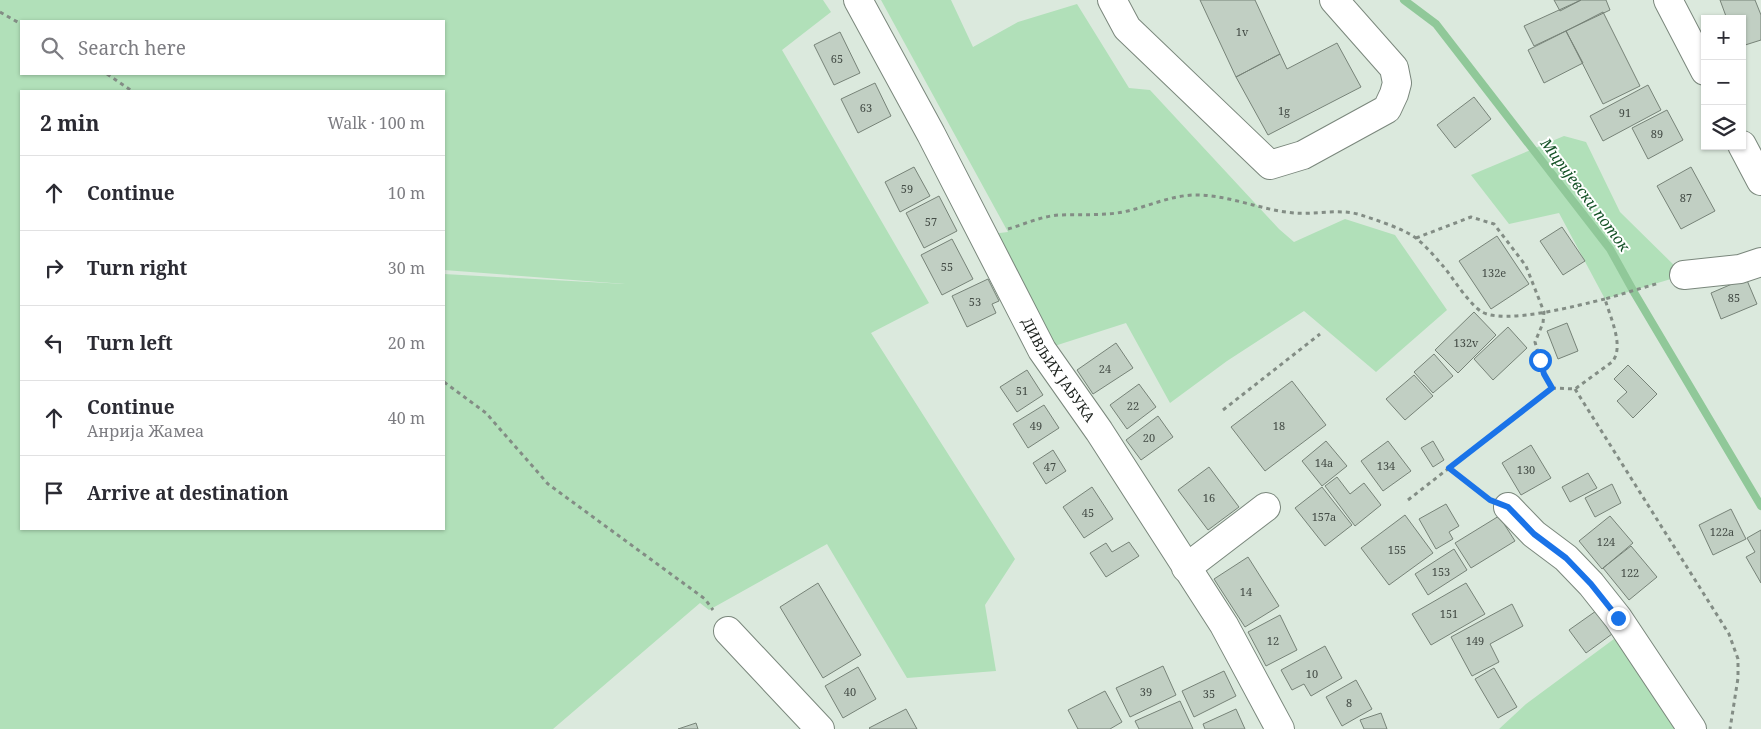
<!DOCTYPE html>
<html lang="en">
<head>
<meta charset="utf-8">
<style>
	body { margin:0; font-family:"Noto Serif",serif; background:#f2f2f3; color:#2b2b33 }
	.controls { position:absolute; right:15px; top:15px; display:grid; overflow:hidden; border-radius:0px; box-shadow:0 1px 4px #0004 }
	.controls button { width:45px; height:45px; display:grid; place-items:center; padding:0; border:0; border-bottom:1px solid #e1e1e2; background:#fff; color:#2b2b33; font:25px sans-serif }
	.stop { position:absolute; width:15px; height:15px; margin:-11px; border:4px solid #1a73e8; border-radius:50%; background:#fff }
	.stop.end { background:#1a73e8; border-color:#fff; box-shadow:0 1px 5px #0008 }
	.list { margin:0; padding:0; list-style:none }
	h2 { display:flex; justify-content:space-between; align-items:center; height:65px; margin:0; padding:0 20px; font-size:21px }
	h2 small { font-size:16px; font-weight:400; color:#7c7c81 }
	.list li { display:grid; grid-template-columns:32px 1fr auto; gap:15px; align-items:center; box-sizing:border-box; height:75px; padding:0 20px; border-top:1px solid #e1e1e2 }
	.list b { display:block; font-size:19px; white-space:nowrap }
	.list p { margin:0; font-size:16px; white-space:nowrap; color:#7c7c81 }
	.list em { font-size:16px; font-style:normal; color:#7c7c81 }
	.icon { flex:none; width:28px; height:28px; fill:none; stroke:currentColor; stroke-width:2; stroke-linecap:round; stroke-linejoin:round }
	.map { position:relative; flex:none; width:1761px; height:729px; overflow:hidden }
	.search { position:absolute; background:#fff; box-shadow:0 1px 4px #0004; left:20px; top:20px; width:425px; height:55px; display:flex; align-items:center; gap:12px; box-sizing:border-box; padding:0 18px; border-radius:0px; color:#7c7c81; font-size:19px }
	.panel { position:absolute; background:#fff; box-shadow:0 1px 4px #0004; left:20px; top:90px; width:425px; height:440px; border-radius:0px }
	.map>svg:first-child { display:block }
	.green { fill:#b1e0b9; fill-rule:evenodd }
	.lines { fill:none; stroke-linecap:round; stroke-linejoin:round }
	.stream { stroke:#90c899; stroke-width:8 }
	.building { fill:#c1cfc3; stroke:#778378 }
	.minor-casing { stroke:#7a877c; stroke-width:30 }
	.major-casing { stroke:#7a877c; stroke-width:30 }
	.path { stroke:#838d85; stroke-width:3; stroke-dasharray:4 4; stroke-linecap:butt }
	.minor { stroke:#fff; stroke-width:28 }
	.major { stroke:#fff; stroke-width:28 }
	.route { stroke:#1a73e8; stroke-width:6 }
	.labels { text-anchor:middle; stroke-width:4; stroke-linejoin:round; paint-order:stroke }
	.number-label { font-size:11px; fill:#444c46 }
	.street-label { font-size:14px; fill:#1b201c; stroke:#fff }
	.water-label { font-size:15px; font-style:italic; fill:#155227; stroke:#fff }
</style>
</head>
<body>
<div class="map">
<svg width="1761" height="729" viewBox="0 0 1761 729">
	<rect width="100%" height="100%" fill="#dbe9dd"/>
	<path class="green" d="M0,0H823L831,12L782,50L929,303L871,333L1015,559L985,605L996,671L907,678L827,544L709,610L700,603L553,729H0ZM21,21H444V74H21ZM21,91H444V270L625,284L444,274V529H21Z
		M881,0H951L973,47L1018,22L1077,4L1129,88L1150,90L1279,229L1294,242L1345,219L1395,235L1447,310L1376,372L1304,311L1227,361L1170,403L1126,323L1042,350L983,235L1008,232Z
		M1564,136L1586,142L1620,212L1684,275L1605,299L1559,213L1509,224L1471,175Z
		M1618,636L1680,729H1499L1526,704Z"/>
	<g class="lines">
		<path class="stream" d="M1404,0L1436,24L1610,249L1635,294L1761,506"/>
	</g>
	<path class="building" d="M1200,0H1255L1280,54L1236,77Z
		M1554,0H1581L1560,11Z
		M1581,0H1606L1610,10L1534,46L1524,26Z
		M1720,0H1755L1761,15V40L1742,46V19H1727Z
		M1603,12L1640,86L1603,104L1566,31Z
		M1566,31L1583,63L1544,83L1528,50Z
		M840,32L860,73L834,85L814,45Z
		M1337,43L1361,87L1268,135L1236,77L1280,54L1287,69Z
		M875,83L891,116L858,133L841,99Z
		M1648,85L1661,110L1603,141L1590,116Z
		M1474,97L1491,119L1455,148L1437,125Z
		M1667,110L1683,140L1648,159L1632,128Z
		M914,167L930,196L900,212L885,182Z
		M1691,167L1715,211L1681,229L1657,186Z
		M939,196L957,231L924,248L906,213Z
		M1562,227L1585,261L1563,275L1540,241Z
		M1497,236L1529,284L1491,309L1459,261Z
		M952,239L973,279L942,295L921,255Z
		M1746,278L1757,304L1721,319L1711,293Z
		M988,279L999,301L992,304L996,313L967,327L952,296Z
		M1474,312L1496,335L1458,373L1435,350Z
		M1567,323L1578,351L1558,359L1547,331Z
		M1508,327L1527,348L1493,380L1474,359Z
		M1116,343L1133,368L1093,394L1077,370Z
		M1434,354L1453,376L1433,393L1414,372Z
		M1628,365L1657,394L1633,418L1617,401L1627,392L1614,379Z
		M1027,370L1043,395L1017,412L1000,387Z
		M1414,375L1433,396L1405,420L1386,399Z
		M1292,381L1326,425L1265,471L1231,427Z
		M1139,384L1156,407L1127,429L1110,405Z
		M1044,405L1059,428L1028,448L1013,424Z
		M1158,416L1173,437L1141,460L1126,440Z
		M1326,441L1347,466L1322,486L1302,461Z
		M1388,441L1411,471L1383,491L1361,461Z
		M1433,441L1444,460L1433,467L1421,448Z
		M1531,445L1551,478L1521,495L1502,463Z
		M1053,450L1066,471L1046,484L1033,463Z
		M1209,467L1239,507L1208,530L1178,490Z
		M1588,473L1597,488L1570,502L1562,487Z
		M1337,477L1350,494L1364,483L1381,505L1355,526L1325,486Z
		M1612,484L1621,503L1595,517L1585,498Z
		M1092,487L1113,519L1084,538L1063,507Z
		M1322,487L1352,525L1325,546L1295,508Z
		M1446,504L1459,526L1449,532L1453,539L1436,549L1419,519Z
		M1731,509L1746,539L1713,555L1699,525Z
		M1405,515L1433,553L1389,585L1361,548Z
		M1499,516L1515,541L1471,568L1455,543Z
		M1610,516L1633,543L1602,569L1579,541Z
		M1761,530V583L1746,557L1755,552L1747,538Z
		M1129,542L1139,556L1106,577L1090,553L1106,543L1112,552Z
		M1631,546L1657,577L1629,600L1603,568Z
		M1454,549L1467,570L1428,595L1415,574Z
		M1248,557L1279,606L1245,627L1214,579Z
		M818,583L861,655L823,678L780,607Z
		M1466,583L1485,614L1431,645L1412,614Z
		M1512,604L1523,626L1490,644L1499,662L1472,676L1451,637Z
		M1596,611L1612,634L1586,653L1569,630Z
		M1280,615L1297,650L1266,666L1248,632Z
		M1325,646L1342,678L1311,696L1304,684L1292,690L1281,670Z
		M1163,666L1176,695L1130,717L1116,688Z
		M858,667L876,699L843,718L825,686Z
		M1494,668L1517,707L1498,718L1475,679Z
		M1224,671L1236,696L1194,717L1182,691Z
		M1356,680L1372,709L1342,726L1326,697Z
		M1105,691L1122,722L1110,729H1078L1068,710Z
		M1180,701L1193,729H1139L1135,721Z
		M906,709L917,729H870L869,728Z
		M1236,709L1245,729H1205L1203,724Z
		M1381,713L1387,729H1364L1360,720Z
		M696,723L698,729H678Z"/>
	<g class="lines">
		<g class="minor-casing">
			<g id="minor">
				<path id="s1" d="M858,0L931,134L1042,350L1099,431L1224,625L1280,729"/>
				<path d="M1112,0L1127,28L1270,165L1303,155L1387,109L1394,94L1397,83L1394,68L1334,0"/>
				<path d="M1684,275L1740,269L1761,262"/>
				<path d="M1508,507L1534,534L1566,558L1591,584L1618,618L1692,729"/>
				<path d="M1186,568L1266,507"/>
				<path d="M728,631L820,729"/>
			</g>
		</g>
		<g class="major-casing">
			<path id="major" d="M1668,0L1705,71
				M1742,145L1761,181"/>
		</g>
		<path class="path" d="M0,12L21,24
			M107,74L132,91
			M1008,229C1025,224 1042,216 1059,215C1081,214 1102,216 1123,212C1147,207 1169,196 1193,195C1227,194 1260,210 1294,213C1315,215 1340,208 1361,215C1376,220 1405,229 1417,239C1426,246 1435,257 1443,266C1454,279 1468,303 1482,312C1506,325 1579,305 1605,299
			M1416,238L1471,217L1494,224L1526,266L1544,312L1543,323L1535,342L1544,374L1552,388
			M444,382L486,413L548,484L705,599L713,610
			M1575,389L1729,634L1738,659V678L1730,729
			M1223,410L1320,334
			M1485,496L1449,468L1552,388L1575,389L1612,362C1625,347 1610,317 1605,299L1659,283
			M1408,500L1449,468"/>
		<use href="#minor" class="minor"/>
		<use href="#major" class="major"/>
	</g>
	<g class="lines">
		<path class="route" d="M1540,360L1544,374L1552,388L1449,468L1490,500L1508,507L1534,534L1566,558L1591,584L1618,618"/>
	</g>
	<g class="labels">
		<g class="number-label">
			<text x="1242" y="36">1v</text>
			<text x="837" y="63">65</text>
			<text x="866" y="112">63</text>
			<text x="1284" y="115">1g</text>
			<text x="1625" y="117">91</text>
			<text x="1657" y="138">89</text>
			<text x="907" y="193">59</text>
			<text x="1686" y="202">87</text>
			<text x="931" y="226">57</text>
			<text x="947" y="271">55</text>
			<text x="1494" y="277">132e</text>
			<text x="1734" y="302">85</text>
			<text x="975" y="306">53</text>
			<text x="1466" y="347">132v</text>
			<text x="1105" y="373">24</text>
			<text x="1022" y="395">51</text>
			<text x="1133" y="410">22</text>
			<text x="1036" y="430">49</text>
			<text x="1279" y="430">18</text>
			<text x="1149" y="442">20</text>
			<text x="1324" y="467">14a</text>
			<text x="1386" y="470">134</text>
			<text x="1050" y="471">47</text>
			<text x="1526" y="474">130</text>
			<text x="1209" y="502">16</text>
			<text x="1088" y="517">45</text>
			<text x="1324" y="521">157a</text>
			<text x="1722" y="536">122a</text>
			<text x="1606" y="546">124</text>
			<text x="1397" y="554">155</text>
			<text x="1441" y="576">153</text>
			<text x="1630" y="577">122</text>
			<text x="1246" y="596">14</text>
			<text x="1449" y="618">151</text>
			<text x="1273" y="645">12</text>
			<text x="1475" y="645">149</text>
			<text x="1312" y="678">10</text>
			<text x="850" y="696">40</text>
			<text x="1146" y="696">39</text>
			<text x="1209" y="698">35</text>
			<text x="1349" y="707">8</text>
		</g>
		<g class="street-label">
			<text dy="5" stroke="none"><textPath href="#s1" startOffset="421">ДИВЉИХ ЈАБУКА</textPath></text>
		</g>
		<g class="water-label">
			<text transform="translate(1585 195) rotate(53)" y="5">Миријевски поток</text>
		</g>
	</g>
</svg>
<div class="controls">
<button>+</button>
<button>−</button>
<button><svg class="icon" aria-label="layers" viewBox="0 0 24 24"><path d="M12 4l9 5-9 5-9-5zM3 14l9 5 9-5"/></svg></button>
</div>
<div class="stop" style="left:1540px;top:360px"></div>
<div class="stop end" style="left:1618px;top:618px"></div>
<div class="search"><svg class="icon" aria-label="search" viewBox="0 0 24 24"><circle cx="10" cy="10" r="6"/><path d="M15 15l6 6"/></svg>Search here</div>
<section class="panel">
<h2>2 min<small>Walk · 100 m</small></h2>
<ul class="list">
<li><svg class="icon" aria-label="ahead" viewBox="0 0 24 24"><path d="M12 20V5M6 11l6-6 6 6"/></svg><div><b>Continue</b></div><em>10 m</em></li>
<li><svg class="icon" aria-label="right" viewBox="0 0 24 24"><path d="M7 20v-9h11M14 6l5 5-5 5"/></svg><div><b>Turn right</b></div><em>30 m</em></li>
<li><svg class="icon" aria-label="left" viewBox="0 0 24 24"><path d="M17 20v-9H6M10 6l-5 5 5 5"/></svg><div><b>Turn left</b></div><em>20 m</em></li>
<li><svg class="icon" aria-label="ahead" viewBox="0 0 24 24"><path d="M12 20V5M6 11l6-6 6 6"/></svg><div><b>Continue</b><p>Анрија Жамеа</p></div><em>40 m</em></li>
<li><svg class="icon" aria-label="arrive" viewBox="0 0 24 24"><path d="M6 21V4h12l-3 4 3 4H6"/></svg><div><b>Arrive at destination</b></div></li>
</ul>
</section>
</div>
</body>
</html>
